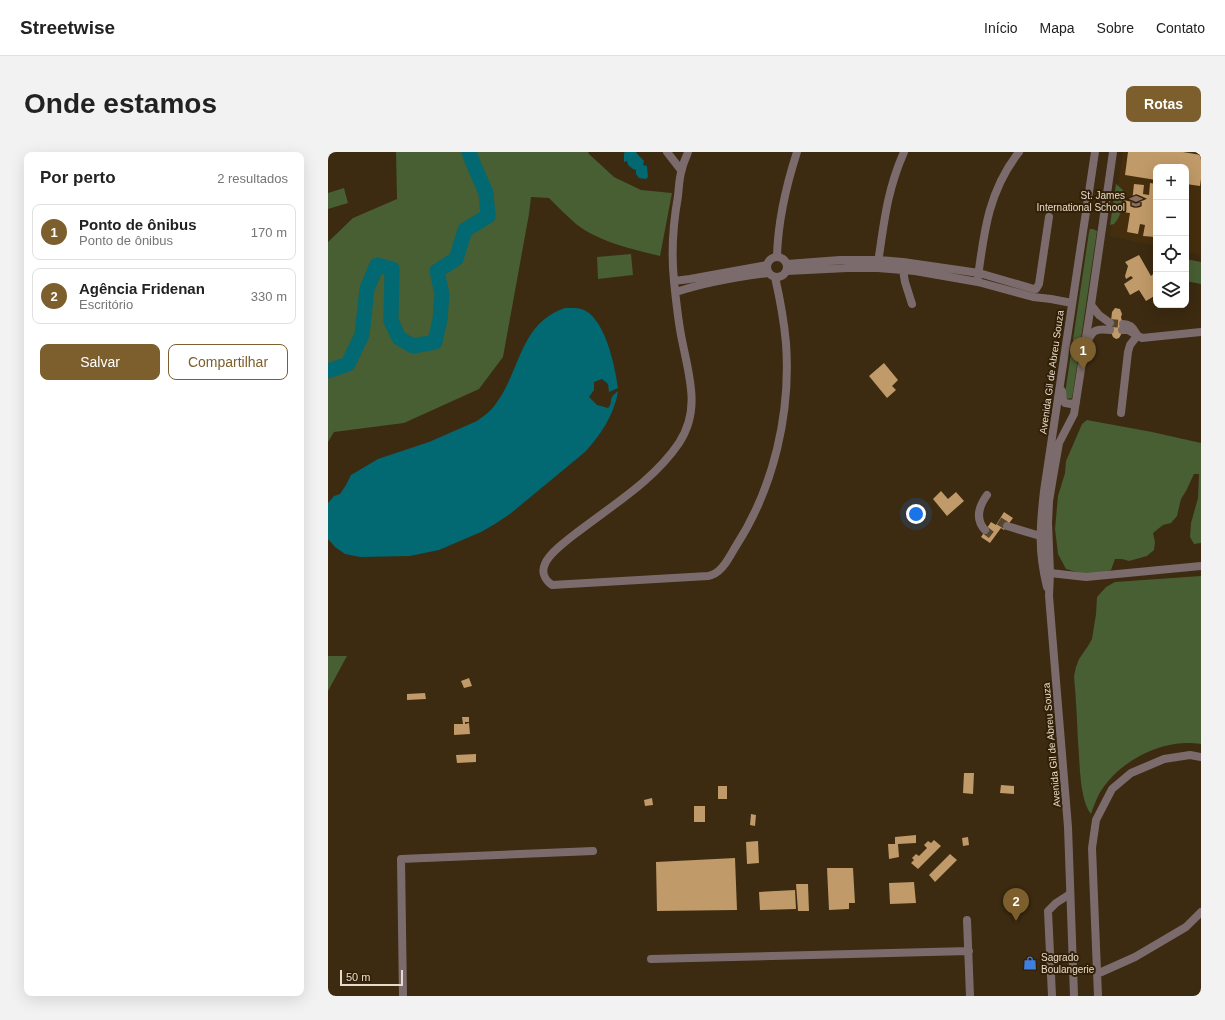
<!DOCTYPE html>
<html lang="pt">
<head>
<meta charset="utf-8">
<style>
	body { margin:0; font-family:Helvetica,sans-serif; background:#f2f2f2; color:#222 }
	.controls { position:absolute; right:12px; top:12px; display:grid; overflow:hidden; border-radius:8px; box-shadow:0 4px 16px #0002 }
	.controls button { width:36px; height:36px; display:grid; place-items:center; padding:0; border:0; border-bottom:1px solid #e0e0e0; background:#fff; color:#222; font:20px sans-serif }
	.scale { position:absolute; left:12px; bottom:10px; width:63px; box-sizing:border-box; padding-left:4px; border:2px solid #e7dbcd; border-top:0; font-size:11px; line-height:14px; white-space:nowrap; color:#e7dbcd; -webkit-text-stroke:3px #322006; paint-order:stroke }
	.you { position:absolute; left:588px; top:362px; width:14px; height:14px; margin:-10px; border:3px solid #fff; border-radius:50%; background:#1a73e8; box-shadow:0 0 0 6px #1a73e833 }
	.badge { display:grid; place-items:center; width:26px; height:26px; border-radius:50%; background:#7c5f2c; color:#fff; font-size:13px; font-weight:700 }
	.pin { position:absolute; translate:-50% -33px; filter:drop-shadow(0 1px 2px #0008) }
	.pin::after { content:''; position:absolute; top:21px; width:14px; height:12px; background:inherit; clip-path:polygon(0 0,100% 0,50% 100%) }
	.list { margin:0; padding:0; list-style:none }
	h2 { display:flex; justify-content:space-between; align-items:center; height:52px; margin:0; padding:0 16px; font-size:17px }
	h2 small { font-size:13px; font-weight:400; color:#767676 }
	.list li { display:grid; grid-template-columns:26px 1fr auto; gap:12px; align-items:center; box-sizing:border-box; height:56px; margin:0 8px 8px; padding:0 8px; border:1px solid #e0e0e0; border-radius:8px }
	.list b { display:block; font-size:15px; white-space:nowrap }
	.list p { margin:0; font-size:13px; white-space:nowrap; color:#767676 }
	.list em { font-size:13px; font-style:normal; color:#767676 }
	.actions { display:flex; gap:8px; padding:12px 16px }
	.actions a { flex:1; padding:9px 0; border:1px solid #7c5f2c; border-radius:8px; text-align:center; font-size:14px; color:#7c5f2c }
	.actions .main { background:#7c5f2c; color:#fff }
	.icon { flex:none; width:22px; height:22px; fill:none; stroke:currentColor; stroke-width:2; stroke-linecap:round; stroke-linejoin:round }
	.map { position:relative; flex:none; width:873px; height:844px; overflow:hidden; border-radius:8px }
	header { display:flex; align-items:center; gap:24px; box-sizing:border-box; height:56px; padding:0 20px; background:#fff; border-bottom:1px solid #e0e0e0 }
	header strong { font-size:19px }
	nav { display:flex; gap:22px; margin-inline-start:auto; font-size:14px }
	.intro { display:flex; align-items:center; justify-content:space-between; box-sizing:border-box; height:96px; padding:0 24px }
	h1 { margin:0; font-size:28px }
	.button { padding:10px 18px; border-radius:8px; background:#7c5f2c; color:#fff; font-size:14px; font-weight:700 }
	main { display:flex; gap:24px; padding:0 24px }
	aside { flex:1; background:#fff; border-radius:8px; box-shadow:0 4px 16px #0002 }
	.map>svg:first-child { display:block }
	.built { fill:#452e0d }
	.green { fill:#485e33 }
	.water { fill:#026872 }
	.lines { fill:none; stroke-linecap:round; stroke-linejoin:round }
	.river { stroke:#026872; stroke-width:15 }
	.building { fill:#c09a68 }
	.minor-tunnel { stroke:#56452d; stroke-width:8; stroke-dasharray:8 4; stroke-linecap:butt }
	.minor { stroke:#7c6b6d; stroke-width:8 }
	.tertiary { stroke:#7c6b6d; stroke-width:8 }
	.labels { text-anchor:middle; stroke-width:4; stroke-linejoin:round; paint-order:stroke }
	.poi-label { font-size:10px; fill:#e7dbcd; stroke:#322006; text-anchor:end }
	.street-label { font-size:10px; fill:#e7dbcd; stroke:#322006 }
</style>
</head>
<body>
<header>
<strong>Streetwise</strong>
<nav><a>Início</a><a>Mapa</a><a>Sobre</a><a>Contato</a></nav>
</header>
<div class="intro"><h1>Onde estamos</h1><a class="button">Rotas</a></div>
<main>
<aside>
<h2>Por perto<small>2 resultados</small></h2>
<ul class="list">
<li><span class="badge">1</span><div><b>Ponto de ônibus</b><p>Ponto de ônibus</p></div><em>170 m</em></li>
<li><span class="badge">2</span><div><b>Agência Fridenan</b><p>Escritório</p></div><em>330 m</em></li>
</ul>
<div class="actions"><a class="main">Salvar</a><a>Compartilhar</a></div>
</aside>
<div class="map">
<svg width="873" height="844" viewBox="0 0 873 844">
	<rect width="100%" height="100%" fill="#3c2a11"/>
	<path class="built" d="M795,0H873V103L858,100V15H828V94L782,84Z"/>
	<path class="green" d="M68,0H260L261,2L286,25L313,38L344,41L332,104C306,98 269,89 248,72C239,64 230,55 221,46L203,45L201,62L175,205L151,237L76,271L6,280L0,290V90L25,66L69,47Z
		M788,32L795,38C796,49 794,64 786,72L782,73Z
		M16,36L20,51L0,57V41Z
		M762,77H765L769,79L745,240L744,246L740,247L738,245V235L761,80Z
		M303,102L305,123L270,127L269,105Z
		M858,107L873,110V132L858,129Z
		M759,268L824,280L873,291V391L866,392L862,385L863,371L870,346L871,322H866L858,339L853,347L849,364L843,371L835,373L825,381L827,390L826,398L819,404L801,409L794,407H787L783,418C765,423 757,423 738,417L730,402L727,377L730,344L737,321L738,309L754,272Z
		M873,424V592C868,591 863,591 858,591C824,592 788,613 771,642C768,649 765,655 763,662C751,647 752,609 750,590C749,568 748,546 746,524L748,515L751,507L760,494L764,487L768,462L769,445L778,435L787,430Z
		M0,504H19L0,539Z"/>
	<path class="water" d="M297,0H308C310,4 313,5 316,9L315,13L319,14L320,25L318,27L311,26L308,22V18L305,17L300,13L299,9L296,10V1Z
		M237,156C244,156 252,155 258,159C278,171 287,214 290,236L281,240L280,232L274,227L266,230V238L261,245L269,253L280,256C284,252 282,249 284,245C285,243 288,241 290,239V240C286,263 272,284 257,300L182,362L167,372L153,380L111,398L82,404L32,405L17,402L7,395L0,387V351L6,344L12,342L18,333L23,323L50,307L101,290L149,269C156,264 164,258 169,250C193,217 192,171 237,156Z"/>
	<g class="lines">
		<path class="river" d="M0,219L20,212L34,183L39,137L49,113L64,117L63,169L71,186L85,194L107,190L112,167L114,142L109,119L128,107L137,78L160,64L158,41L145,11L141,0"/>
	</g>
	<path class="building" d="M800,0H855L873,3V27L872,34L858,32V15H828V28L797,23Z
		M822,31L828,32L827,85L815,84L817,73L812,72L810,82L799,80L802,61L793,60L795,48L804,50L806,32L816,33L815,42L821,43Z
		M811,103L823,124L826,121L828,124V143L818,149L811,138L802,143L796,132L805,126L803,124L798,127L797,124L800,114L797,110Z
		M787,156L792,157L794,162L793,165L794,169V181L791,186L788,187L785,185L782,178L784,160Z
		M556,211L570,228L564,234L568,238L559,246L541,224Z
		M613,339L620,347L628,340L636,349L619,364L605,347Z
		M676,360L685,366L676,378L673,376L662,391L653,385L663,370L668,373Z
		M141,526L144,534L136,536L133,529Z
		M97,541L98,547L79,548V542Z
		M134,565H141V570H137V572L141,571L142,582L126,583V572H135Z
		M148,602V610L129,611L128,603Z
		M636,621H646L645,642L635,641Z
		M673,633L686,634V642L672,641Z
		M390,634H399V647H390Z
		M324,646L325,653L317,654L316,648Z
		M366,654H377V670H366Z
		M423,662L428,663L427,674L422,673Z
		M588,683V691L570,692L571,705L561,707L560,692H567V685Z
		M640,685L641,693L635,694L634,686Z
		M606,688L613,694L590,717L583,711L586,708L584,706L588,702L591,704L599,696L596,693L600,689L603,691Z
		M430,689L431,711L419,712L418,690Z
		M622,702L629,708L607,730L601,723Z
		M407,706L409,758L329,759L328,710Z
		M499,716H525L527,751H521V757L501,758Z
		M586,730L588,751L562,752L561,731Z
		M468,732H480L481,759H470Z
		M467,738L468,757L432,758L431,740Z"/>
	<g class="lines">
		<path class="minor-tunnel" d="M782,171L795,172
			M671,369L679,374
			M657,378L666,385"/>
		<path class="minor" d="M339,0L353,18
			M360,0C358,6 355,11 354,17C351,26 351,35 350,44C345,72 343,100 346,129C348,148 350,169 354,188C361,224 373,258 351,291C326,328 286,352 251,379C242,386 221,401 217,412C213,420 217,428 224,433L380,424C394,422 401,405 408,394C446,335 463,261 458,191C456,169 452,147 447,125
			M449,104C450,69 458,34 469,0
			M439 115a10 10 0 1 1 20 0a10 10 0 1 1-20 0Z
			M550,111C556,71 559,38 576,0
			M459,112L512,108H551L575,110L651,121L706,137H708L711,132L721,65
			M575,118L577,130L584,152
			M459,119L519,116H550L587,119L650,130L705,145L723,147L744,151
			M650,125C656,79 661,38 691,0
			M346,129L362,127L439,113
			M348,140C378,130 409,125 440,121
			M763,153L771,163L782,171
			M795,172C801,172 805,175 808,181
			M794,178H800L814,186L873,180
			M758,193C764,179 766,176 782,178
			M793,261L800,200L802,193L809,184
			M679,374L719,386
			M657,378C647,367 651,354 659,343
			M716,419L722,421L758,425L873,414
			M639,768L642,844
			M323,807L641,799
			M769,822L807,805L858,775L873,760
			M75,844L73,707L265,699
			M724,844L720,759L728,751L742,742
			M770,844L764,696L768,668L784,637L803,621L836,607L862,603L873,605"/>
		<path class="tertiary" d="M734,239L735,248L737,251L743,252L748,250
			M719,435C710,399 712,375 716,339L767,0
			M746,844L740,675L721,444L722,421L720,371L721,349L725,325L731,291L746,262L763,153L785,0"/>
	</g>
	<defs>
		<g id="school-bare" transform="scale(1.08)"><path d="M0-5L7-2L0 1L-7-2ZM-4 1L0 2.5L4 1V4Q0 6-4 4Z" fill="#8d6e63" stroke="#322006" stroke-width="2.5" paint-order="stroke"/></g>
		<g id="shop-bare" transform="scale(1.08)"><path d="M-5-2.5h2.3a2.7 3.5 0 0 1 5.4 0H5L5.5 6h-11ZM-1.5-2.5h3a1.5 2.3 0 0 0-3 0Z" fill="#3f7fe0" stroke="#322006" stroke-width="2.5" paint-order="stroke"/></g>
	</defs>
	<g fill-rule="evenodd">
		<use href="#school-bare" x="808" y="49"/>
		<use href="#shop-bare" x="702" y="811"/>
	</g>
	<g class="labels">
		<g class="poi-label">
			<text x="797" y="47">St. James<tspan x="797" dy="12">International School</tspan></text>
			<text x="713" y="809" text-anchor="start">Sagrado<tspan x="713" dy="12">Boulangerie</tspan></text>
		</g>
		<g class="street-label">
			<text transform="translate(723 220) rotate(-82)" y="4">Avenida Gil de Abreu Souza</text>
			<text transform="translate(723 593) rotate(-95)" y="4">Avenida Gil de Abreu Souza</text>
		</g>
	</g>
</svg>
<div class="controls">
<button>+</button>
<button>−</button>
<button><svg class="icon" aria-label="locate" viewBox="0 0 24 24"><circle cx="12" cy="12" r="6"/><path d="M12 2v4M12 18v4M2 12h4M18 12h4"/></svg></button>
<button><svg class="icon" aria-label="layers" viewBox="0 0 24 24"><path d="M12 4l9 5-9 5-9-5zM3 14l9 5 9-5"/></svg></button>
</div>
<div class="scale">50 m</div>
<div class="you"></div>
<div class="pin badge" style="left:755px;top:218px">1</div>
<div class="pin badge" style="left:688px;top:769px">2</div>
</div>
</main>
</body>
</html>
